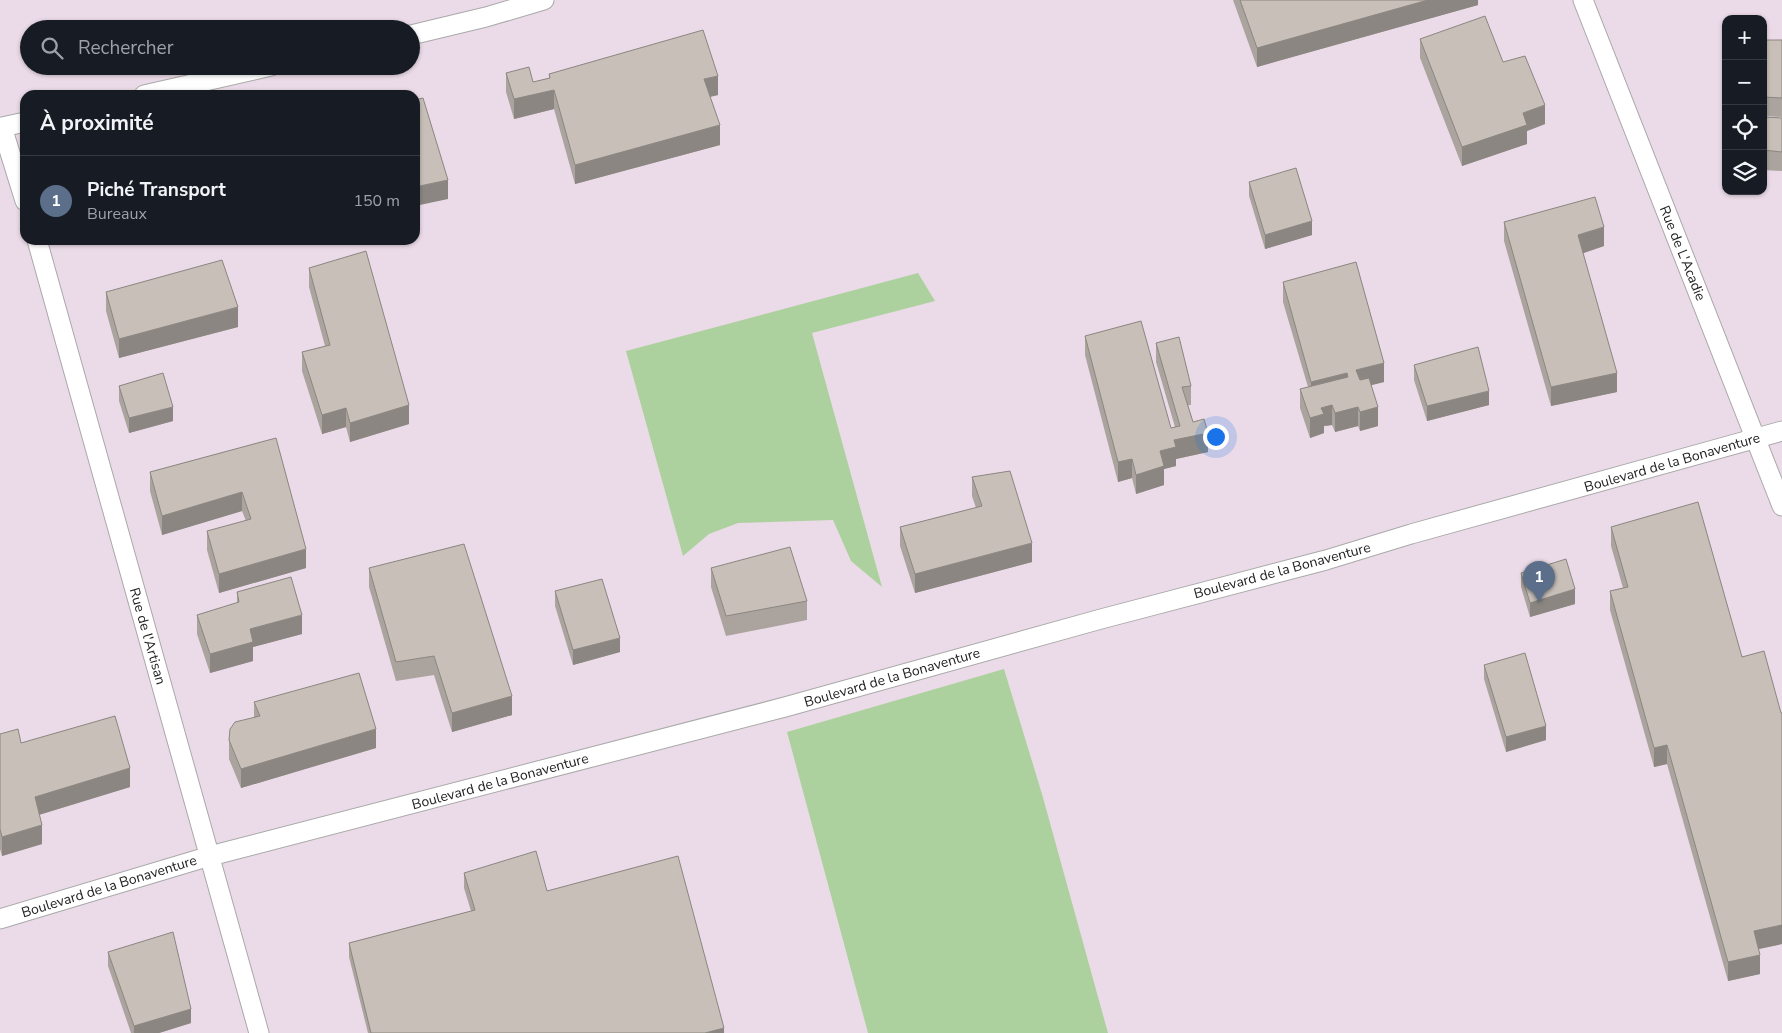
<!DOCTYPE html>
<html lang="fr">
<head>
<meta charset="utf-8">
<style>
	body { margin:0; font-family:"Nunito Sans",sans-serif; background:#242831; color:#f1f3f6 }
	.controls { position:absolute; right:15px; top:15px; display:grid; overflow:hidden; border-radius:10px; box-shadow:0 1px 4px #0004 }
	.controls button { width:45px; height:45px; display:grid; place-items:center; padding:0; border:0; border-bottom:1px solid #363941; background:#171b24; color:#f1f3f6; font:25px sans-serif }
	.you { position:absolute; left:1215px; top:436px; width:18px; height:18px; margin:-12px; border:4px solid #fff; border-radius:50%; background:#1a73e8; box-shadow:0 0 0 8px #1a73e833 }
	.badge { display:grid; place-items:center; width:32px; height:32px; border-radius:50%; background:#8c9099; color:#fff; font-size:16px; font-weight:700 }
	.pin { position:absolute; translate:-50% -41px; filter:drop-shadow(0 1px 2px #0008) }
	.pin::after { content:''; position:absolute; top:26px; width:18px; height:15px; background:inherit; clip-path:polygon(0 0,100% 0,50% 100%) }
	.list { margin:0; padding:0; list-style:none }
	h2 { display:flex; justify-content:space-between; align-items:center; height:65px; margin:0; padding:0 20px; font-size:21px }
	h2 small { font-size:16px; font-weight:400; color:#9ea1a6 }
	.list li { display:grid; grid-template-columns:32px 1fr auto; gap:15px; align-items:center; box-sizing:border-box; height:90px; padding:0 20px; border-top:1px solid #363941 }
	.list b { display:block; font-size:19px; white-space:nowrap }
	.list p { margin:0; font-size:16px; white-space:nowrap; color:#9ea1a6 }
	.list em { font-size:16px; font-style:normal; color:#9ea1a6 }
	.icon { flex:none; width:28px; height:28px; fill:none; stroke:currentColor; stroke-width:2; stroke-linecap:round; stroke-linejoin:round }
	.map { position:relative; flex:none; width:1782px; height:1033px; overflow:hidden }
	.search { position:absolute; background:#171b24; box-shadow:0 1px 4px #0004; left:20px; top:20px; width:400px; height:55px; display:flex; align-items:center; gap:12px; box-sizing:border-box; padding:0 18px; border-radius:28px; color:#9ea1a6; font-size:19px }
	.panel { position:absolute; background:#171b24; box-shadow:0 1px 4px #0004; left:20px; top:90px; width:400px; height:155px; border-radius:15px }
	.map>svg:first-child { display:block }
	.industrial { fill:#ebdbe8; fill-rule:evenodd }
	.forest { fill:#add19e }
	.lines { fill:none; stroke-linecap:round; stroke-linejoin:round }
	.minor-casing { stroke:#a9a9a9; stroke-width:21 }
	.minor { stroke:#fff; stroke-width:19 }
	.wall { fill:#aba49e }
	.shaded-wall { fill:#8b8681 }
	.building { fill:#c7bfb8; stroke:#8b8681 }
	.labels { text-anchor:middle; stroke-width:4; stroke-linejoin:round; paint-order:stroke }
	.street-label { font-size:14px; fill:#222; stroke:#fff }
</style>
</head>
<body>
<div class="map">
<svg width="1782" height="1033" viewBox="0 0 1782 1033">
	<rect width="100%" height="100%" fill="#f2efe9"/>
	<path class="industrial" d="M0,0H1782V1033H0ZM1726,19H1763V191H1726ZM29,29H411V66H29ZM25,95H415V240H25Z"/>
	<path class="forest" d="M918,273L935,301L812,333L882,587L851,561L833,520L738,523L709,534L683,556L626,351Z
		M1004,669L1042,794L1108,1033H868L787,732Z"/>
	<g class="lines">
		<g class="minor-casing">
			<path id="minor" d="M1583,0L1782,506
				M411,35L486,17L544,0
				M144,95L271,66
				M25,122L2,127L25,201
				M37,240L259,1033
				M0,919L210,856L785,707L1101,619L1326,560L1411,534L1782,431"/>
		</g>
		<use href="#minor" class="minor"/>
	</g>
	<path class="wall" d="M1233,0H1478V5L1257,67Z
		M1420,39L1503,62L1545,124L1527,131V144L1462,166L1420,58Z
		M1763,40H1782V117L1763,116Z
		M506,73L533,82L549,78V74L718,95L710,97L720,145L575,184L554,109L514,119L506,92Z
		M1763,117L1782,118V171L1763,170Z
		M1249,182L1312,235L1265,249L1249,196Z
		M1504,222L1604,246L1583,253L1617,392L1551,406L1504,241Z
		M309,268L409,424L350,442L346,427L322,434L302,371V352L325,346L309,287Z
		M1283,282L1384,382L1371,385L1378,426L1360,431L1358,426L1335,432L1332,425L1324,426V433L1310,438L1300,408V389L1308,387L1283,302Z
		M106,292L238,327L119,358L106,311Z
		M1085,336L1171,428L1175,427L1156,362V343L1191,386V405H1188L1193,422L1208,452L1176,459V466L1164,469V485L1136,494L1132,478L1118,482L1085,355Z
		M1414,365L1489,405L1427,421L1414,380Z
		M119,386L173,421L129,433L119,401Z
		M276,438L306,568L219,593L207,550V531L246,521L242,511L162,535L150,491V472Z
		M972,477L1032,562L915,593L900,546V527L976,508L972,496Z
		M1611,527L1742,657L1781,713H1782V944L1759,949L1760,974L1728,981L1667,764L1654,767L1610,610V591L1623,588L1611,546Z
		M369,568L512,715L452,732L434,675L396,681L369,587Z
		M711,568L807,601V620L726,636L711,587Z
		M1521,573L1575,604L1530,617L1521,587Z
		M555,591L620,652L573,665L555,606Z
		M237,592L302,634L253,647V661L210,673L197,634V615L237,603Z
		M1484,665L1546,740L1506,752L1484,679Z
		M254,702L376,748L241,788L229,759V740L254,717Z
		M0,734L21,743L130,787L39,815L42,844L2,856L0,849Z
		M464,873L547,891L724,1033H368L349,957V943L471,911L464,888Z
		M108,952L191,1023L159,1033H131L108,966Z"/>
	<path class="shaded-wall" d="M1428,0H1478V5L1257,67V48Z
		M718,76V95L704,98V79Z
		M554,90V109L514,119V99Z
		M1545,105V124L1527,131V144L1462,166V147L1523,113Z
		M720,125V145L575,184V165Z
		M448,180V199L415,206V187Z
		M1312,221V235L1265,249V235Z
		M1604,227V246L1578,255V235Z
		M238,307V327L119,358V339Z
		M1384,363V382L1356,389V370Z
		M1347,373V392L1311,401V382Z
		M1617,373V392L1551,406V387Z
		M1489,391V405L1427,421V406Z
		M409,405V424L350,442V423Z
		M1332,405V425L1324,426V433L1310,438V418L1321,408Z
		M173,407V421L129,433V418Z
		M1358,407V426L1335,432V413Z
		M1378,407V426L1360,431V412Z
		M346,408V427L322,434V415Z
		M1208,433V452L1176,459V466L1164,469V485L1136,494V475L1160,451L1174,440Z
		M1132,459V478L1118,482V462Z
		M242,492V511L162,535V516Z
		M1032,543V562L915,593V574Z
		M306,549V568L219,593V574Z
		M1575,589V604L1530,617V603Z
		M302,615V634L253,647V661L210,673V654L250,629Z
		M620,638V652L573,665V650Z
		M512,696V715L452,732V713Z
		M1546,726V740L1506,752V737Z
		M376,729V748L241,788V769Z
		M1667,745V764L1654,767V748Z
		M130,768V787L35,816V797Z
		M42,825V844L2,856V837Z
		M1782,925V944L1754,950V931Z
		M1760,955V974L1728,981V962Z
		M191,1009V1023L159,1033H134V1026Z
		M724,1028V1033H705Z"/>
	<path class="building" d="M1240,0H1428L1257,48Z
		M1485,16L1503,62L1525,56L1545,105L1523,113L1527,125L1462,147L1420,39Z
		M703,30L718,76L704,79L720,125L575,165L554,90L514,99L506,73L529,67L533,82L550,78L549,74Z
		M1763,40H1782V98L1763,97Z
		M423,98L448,180L415,187V100Z
		M1763,117L1782,118V152L1763,150Z
		M1296,168L1312,221L1265,235L1249,182Z
		M1595,197L1604,227L1578,235L1617,373L1551,387L1504,222Z
		M366,251L409,405L350,423L346,408L322,415L302,352L330,345L309,268Z
		M222,260L238,307L119,339L106,292Z
		M1356,262L1384,363L1356,370L1360,380L1369,378L1378,407L1360,412L1358,407L1335,413L1332,405L1321,408L1324,414L1310,418L1300,389L1348,377L1347,373L1311,382L1283,282Z
		M1141,321L1171,428L1180,426L1156,343L1179,337L1191,386L1182,387L1193,422L1204,419L1208,433L1174,440L1176,447L1160,451L1164,466L1136,475L1132,459L1118,462L1085,336Z
		M1478,347L1489,391L1427,406L1414,365Z
		M163,373L173,407L129,418L119,386Z
		M276,438L306,549L219,574L207,531L251,519L242,492L162,516L150,472Z
		M1010,471L1032,543L915,574L900,527L982,506L972,477Z
		M1698,502L1742,657L1764,651L1781,713H1782V925L1754,931L1760,955L1728,962L1667,745L1654,748L1610,591L1628,587L1611,527Z
		M464,544L512,696L452,713L434,656L396,662L369,568Z
		M790,547L807,601L726,616L711,568Z
		M1566,559L1575,589L1530,603L1521,573Z
		M291,577L302,615L250,629L253,642L210,654L197,615L239,602L237,592Z
		M602,579L620,638L573,650L555,591Z
		M1525,653L1546,726L1506,737L1484,665Z
		M359,673L376,729L241,769L229,740L230,729L235,722L260,716L254,702Z
		M115,716L130,768L35,797L42,825L2,837L0,829V734L18,729L21,743Z
		M536,851L547,891L678,856L724,1028L705,1033H371L349,943L475,910L464,873Z
		M173,932L191,1009L134,1026L108,952Z"/>
	<g class="labels">
		<g class="street-label">
			<text transform="translate(1683 253) rotate(68)" y="5">Rue de L'Acadie</text>
			<text transform="translate(1672 462) rotate(-16)" y="5">Boulevard de la Bonaventure</text>
			<text transform="translate(1282 570) rotate(-15)" y="5">Boulevard de la Bonaventure</text>
			<text transform="translate(148 636) rotate(74)" y="5">Rue de l'Artisan</text>
			<text transform="translate(892 677) rotate(-16)" y="5">Boulevard de la Bonaventure</text>
			<text transform="translate(500 781) rotate(-15)" y="5">Boulevard de la Bonaventure</text>
			<text transform="translate(109 886) rotate(-17)" y="5">Boulevard de la Bonaventure</text>
		</g>
	</g>
</svg>
<div class="controls">
<button>+</button>
<button>−</button>
<button><svg class="icon" aria-label="locate" viewBox="0 0 24 24"><circle cx="12" cy="12" r="6"/><path d="M12 2v4M12 18v4M2 12h4M18 12h4"/></svg></button>
<button><svg class="icon" aria-label="layers" viewBox="0 0 24 24"><path d="M12 4l9 5-9 5-9-5zM3 14l9 5 9-5"/></svg></button>
</div>
<div class="you"></div>
<div class="pin badge" style="left:1539px;top:602px;background:#5c6f8a">1</div>
<div class="search"><svg class="icon" aria-label="search" viewBox="0 0 24 24"><circle cx="10" cy="10" r="6"/><path d="M15 15l6 6"/></svg>Rechercher</div>
<section class="panel">
<h2>À proximité<small></small></h2>
<ul class="list">
<li><span class="badge" style="background:#5c6f8a">1</span><div><b>Piché Transport</b><p>Bureaux</p></div><em>150 m</em></li>
</ul>
</section>
</div>
</body>
</html>
